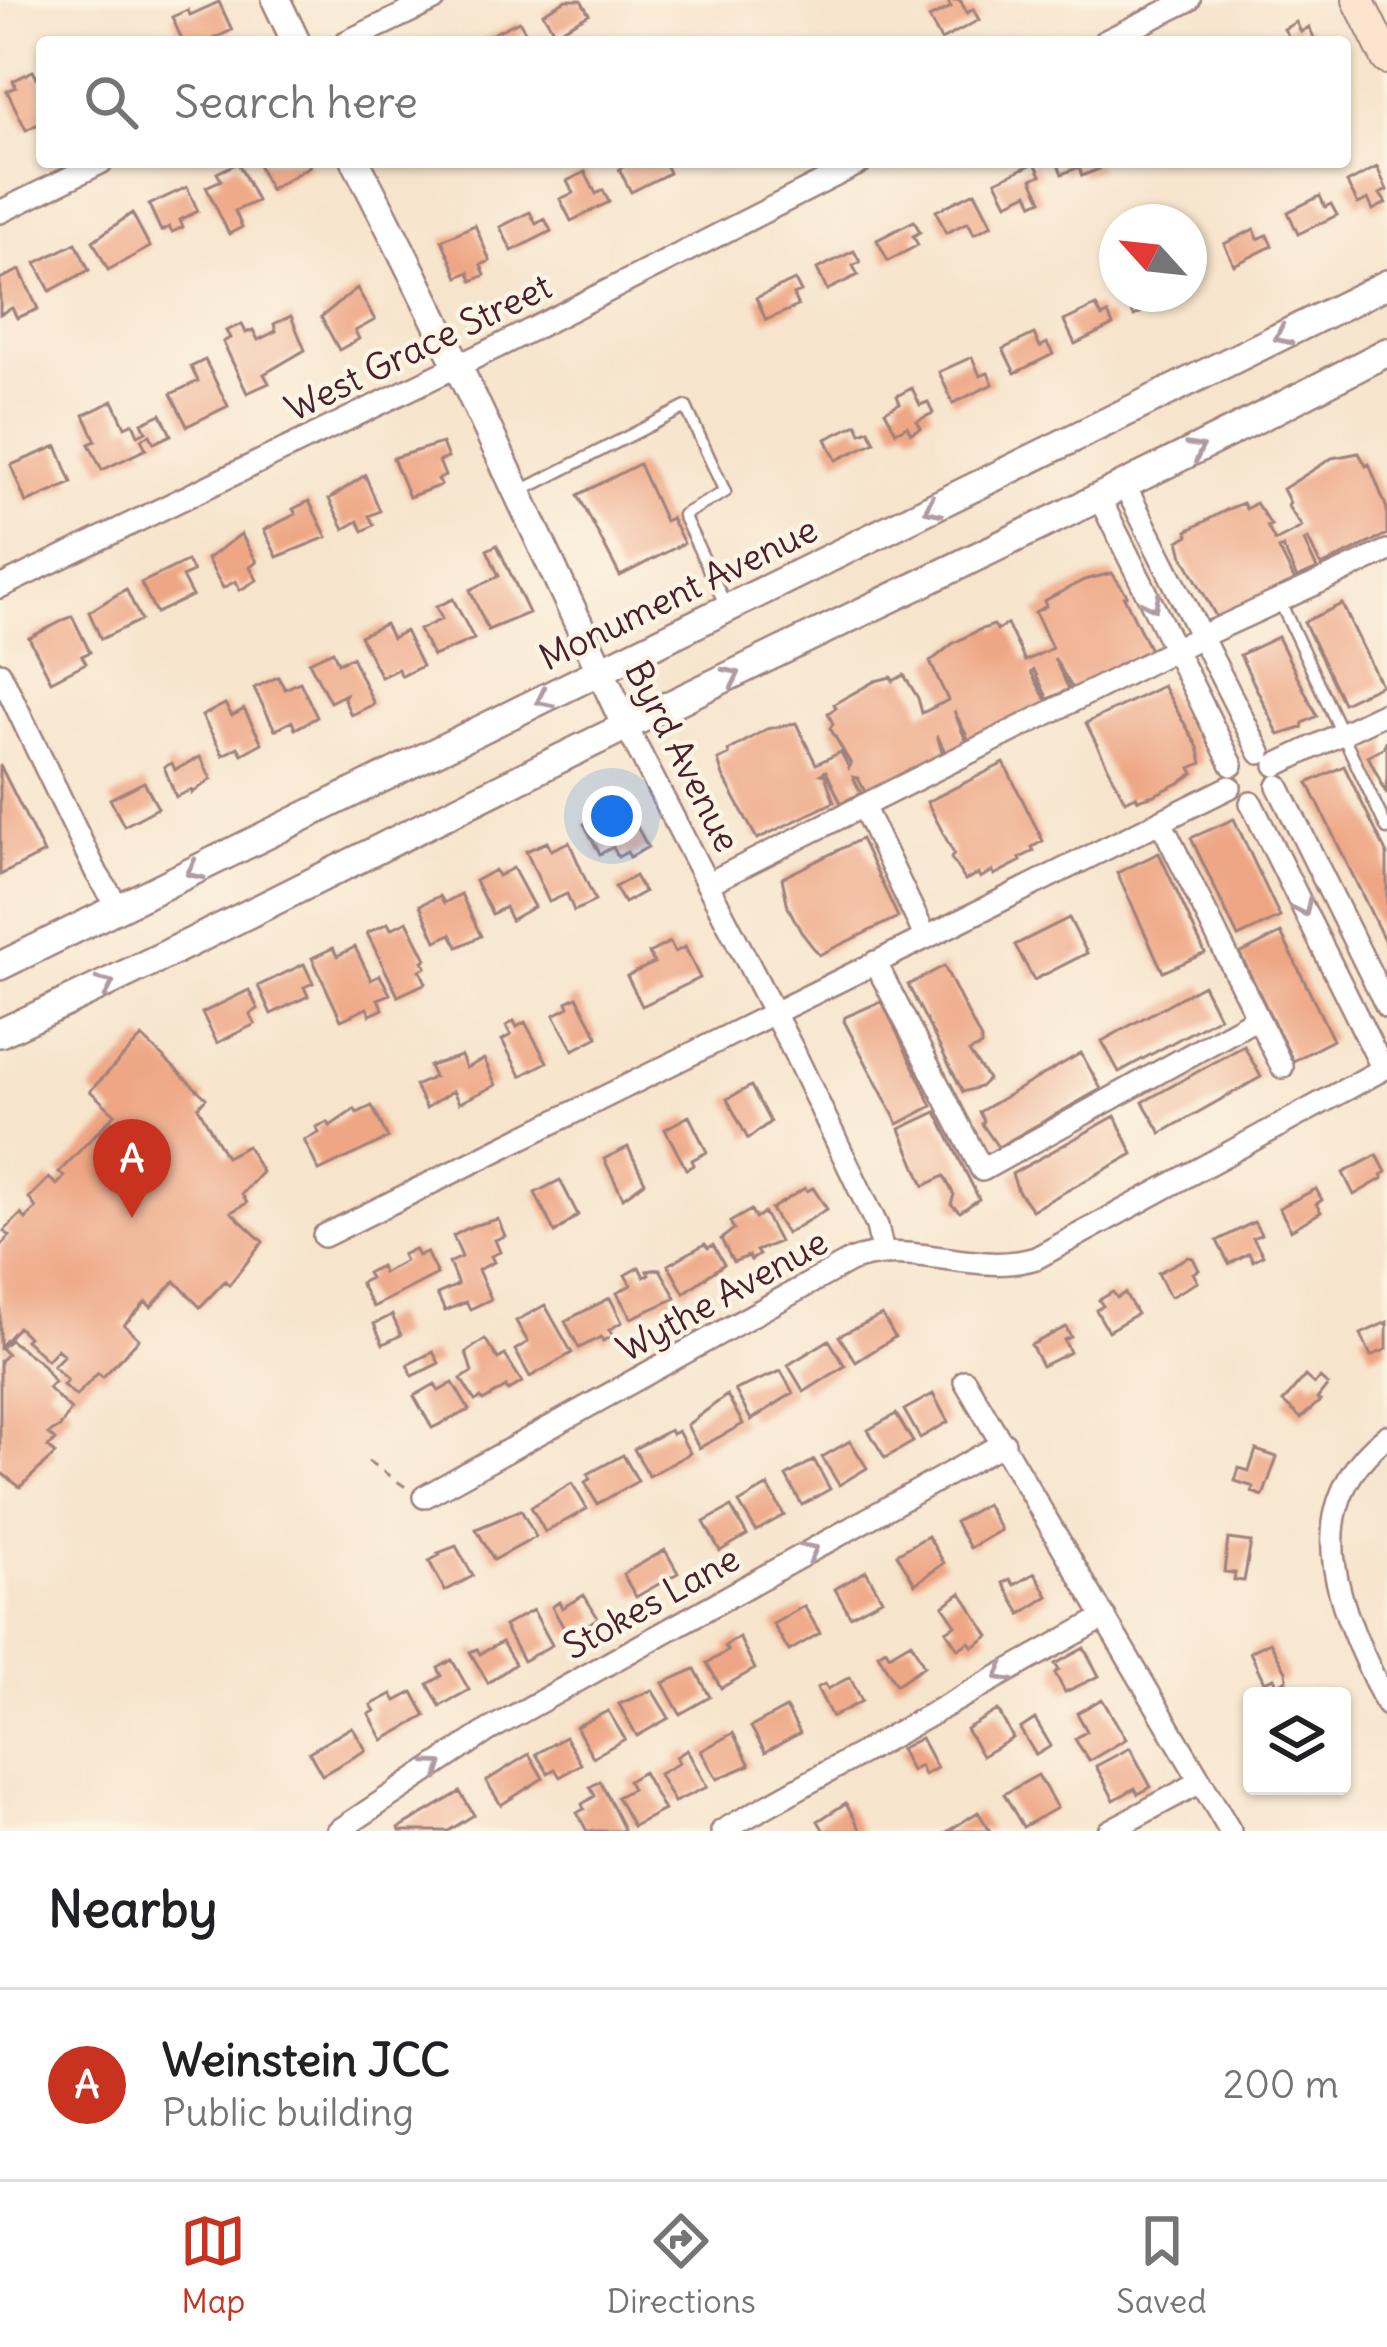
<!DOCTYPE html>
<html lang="en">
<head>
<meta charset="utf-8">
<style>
	body { margin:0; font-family:Delius,sans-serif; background:#f2f2f2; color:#202124 }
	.controls { position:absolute; right:36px; bottom:36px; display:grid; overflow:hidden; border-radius:12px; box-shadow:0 3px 9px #0004 }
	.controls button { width:108px; height:108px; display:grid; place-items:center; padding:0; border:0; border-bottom:3px solid #e0e0e0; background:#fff; color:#202124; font:60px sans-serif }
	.compass { position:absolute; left:1099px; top:204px; width:108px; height:108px; border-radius:50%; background:#fff; box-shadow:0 3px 9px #0004; rotate:297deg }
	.you { position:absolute; left:612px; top:816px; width:42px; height:42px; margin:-30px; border:9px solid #fff; border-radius:50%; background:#1a73e8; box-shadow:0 0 0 18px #1a73e833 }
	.badge { display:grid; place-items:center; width:78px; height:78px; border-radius:50%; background:#c8321e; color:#fff; font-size:39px; font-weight:700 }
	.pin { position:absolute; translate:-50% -99px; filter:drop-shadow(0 3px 6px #0008) }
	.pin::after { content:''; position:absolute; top:63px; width:42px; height:36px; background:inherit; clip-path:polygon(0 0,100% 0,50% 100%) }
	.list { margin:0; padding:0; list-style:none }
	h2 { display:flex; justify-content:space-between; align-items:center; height:156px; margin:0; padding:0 48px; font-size:51px }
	h2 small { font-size:39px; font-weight:400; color:#757577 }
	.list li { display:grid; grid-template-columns:78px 1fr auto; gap:36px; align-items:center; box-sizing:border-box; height:192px; padding:0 48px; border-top:3px solid #e0e0e0 }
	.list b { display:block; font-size:45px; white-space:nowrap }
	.list p { margin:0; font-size:39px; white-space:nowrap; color:#757577 }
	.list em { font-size:39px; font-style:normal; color:#757577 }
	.icon { flex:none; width:66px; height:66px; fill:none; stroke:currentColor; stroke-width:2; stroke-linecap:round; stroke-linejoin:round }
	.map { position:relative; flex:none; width:1387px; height:1831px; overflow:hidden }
	.search { position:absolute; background:#fff; box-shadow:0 3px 9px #0004; left:36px; right:36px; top:36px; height:132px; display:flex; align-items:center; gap:30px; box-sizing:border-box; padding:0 42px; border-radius:12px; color:#757577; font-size:45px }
	.sheet { height:348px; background:#fff }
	nav { display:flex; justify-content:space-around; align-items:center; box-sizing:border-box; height:168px; border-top:3px solid #e0e0e0; background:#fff; font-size:33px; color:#757577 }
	nav a { display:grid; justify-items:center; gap:6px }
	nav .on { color:#c8321e }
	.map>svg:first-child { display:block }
	.building { fill:#eea684 }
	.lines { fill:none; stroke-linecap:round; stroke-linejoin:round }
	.service-casing { stroke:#a0827c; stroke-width:15 }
	.minor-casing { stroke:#a0827c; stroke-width:26 }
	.tertiary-casing { stroke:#a0827c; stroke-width:32 }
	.secondary-casing { stroke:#a0827c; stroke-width:34 }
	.path { stroke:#a0827c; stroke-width:3; stroke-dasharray:9 9; stroke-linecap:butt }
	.service { stroke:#fff; stroke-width:10 }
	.minor { stroke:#fff; stroke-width:21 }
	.tertiary { stroke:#fff; stroke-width:27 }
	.secondary { stroke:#fce5cf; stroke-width:30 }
	.oneway { stroke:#ae9aa0 }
	.labels { text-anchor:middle; stroke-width:9; stroke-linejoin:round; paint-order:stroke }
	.street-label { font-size:36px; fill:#4a1f2b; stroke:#fcf5e5 }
</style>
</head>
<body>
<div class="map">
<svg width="1387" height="1831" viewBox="0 0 1387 1831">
	<rect width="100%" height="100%" fill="#fcf5e5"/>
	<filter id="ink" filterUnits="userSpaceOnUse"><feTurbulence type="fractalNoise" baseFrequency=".00833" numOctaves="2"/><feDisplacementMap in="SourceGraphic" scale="24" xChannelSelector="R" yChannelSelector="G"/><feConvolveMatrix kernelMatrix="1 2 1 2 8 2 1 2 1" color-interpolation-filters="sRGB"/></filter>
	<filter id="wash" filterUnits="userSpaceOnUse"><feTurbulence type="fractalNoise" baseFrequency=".004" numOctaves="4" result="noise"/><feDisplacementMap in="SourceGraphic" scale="48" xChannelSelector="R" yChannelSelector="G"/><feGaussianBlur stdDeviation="2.7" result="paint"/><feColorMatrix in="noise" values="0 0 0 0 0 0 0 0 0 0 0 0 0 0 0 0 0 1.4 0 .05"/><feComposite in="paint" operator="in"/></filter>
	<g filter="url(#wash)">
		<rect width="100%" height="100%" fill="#f7e4cc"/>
		<g id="blocks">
			<path class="building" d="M566,0H581L589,14L555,33L543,13Z
				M947,0H960L967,13L973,9L979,20L941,40L929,18L951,7Z
				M219,2L232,30L206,42H183L172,17L188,10L190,15Z
				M519,21L525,31L518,35L522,42H476Z
				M1296,22L1301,32L1309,27L1316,42H1280L1289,37L1284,29Z
				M33,71L37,78L42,76V122L26,130L7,91L16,87L13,81Z
				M257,162H308L310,166L270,190Z
				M632,162H664L669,173L631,192L619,169Z
				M1057,162H1096L1099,169L1082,176L1079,167L1062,174Z
				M238,163L257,201L235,211L242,227L229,234L206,187L221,180L217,173Z
				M1035,163L1041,175L1032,179L1042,200L1033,204L1028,193L1007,203L996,181Z
				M1377,167L1387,190L1380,194L1386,203L1373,210L1368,199L1358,204L1347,183Z
				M585,172L596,194L603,190L609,202L571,221L560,199L573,193L567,181Z
				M187,187L198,211L180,220L183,227L172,232L169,227L161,231L149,205Z
				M975,192L992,225L974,234L968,222L946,233L936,211Z
				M1320,196L1325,207L1331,204L1337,215L1298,234L1288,212Z
				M530,212L536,224L545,219L551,231L512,251L500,227Z
				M132,213L150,247L108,270L93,241Z
				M914,221L920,232L913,236L918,245L888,261L877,240Z
				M475,225L490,261L481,265L485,275L472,281L469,272L458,277L442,240Z
				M1254,229L1258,239L1267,235L1272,246L1234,265L1224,244Z
				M76,243L89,270L50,291L36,263Z
				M854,251L860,262L853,266L858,275L827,290L817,269Z
				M20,270L38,309L17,318L12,308L0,314V279Z
				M795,280L801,292L793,295L798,306L766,320L756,298Z
				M357,288L375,320L355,331L359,339L339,350L321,317Z
				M1123,294H1170L1172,297L1134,316Z
				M1096,306L1102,317L1108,314L1113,325L1075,344L1064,321Z
				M291,316L305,350L264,374L269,383L247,393L223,342L230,338L226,331L242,324L246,333L253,330L258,340L276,331L274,324Z
				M1034,334L1040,347L1047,343L1053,354L1015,373L1003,349Z
				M972,357L980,376L988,373L993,384L953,403L939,372Z
				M205,360L228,406L187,426L171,394L198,381L191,367Z
				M912,388L920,405L928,402L933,413L917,421L921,428L911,433L907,426L896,432L885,411L900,403L897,396Z
				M113,401L125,427L133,423L138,435L146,431L142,423L161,414L171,435L154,443L150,435L141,439L146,449L102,470L89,444L96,441L84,415Z
				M857,424L861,433L869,430L875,442L836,460L826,439Z
				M442,443L448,458L439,461L445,476L438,479L441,485L409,497L393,458Z
				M57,446L72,483L26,503L11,465Z
				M1359,453L1366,466L1369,464L1387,509V534L1321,566L1308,539L1304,541L1317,569L1297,578L1283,547L1279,549L1295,581L1218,620L1183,556L1179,541L1189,535L1187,531L1228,509L1243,503L1246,509L1256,503L1271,525L1267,526L1275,541L1302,527L1287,505L1290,503L1283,489L1332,458Z
				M639,464L665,521L671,518L684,543L620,576L578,495Z
				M365,475L380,511L369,516L374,525L363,531L358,521L344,529L329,499Z
				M309,501L327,537L277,557L264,530L296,514L293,509Z
				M241,534L257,562L250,567L257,580L240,590L236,581L223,588L207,559Z
				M497,545L529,613L488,630L470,590L499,576L487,550Z
				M187,561L193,572L182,577L192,596L156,613L141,583Z
				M1112,573L1127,595L1124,597L1150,650L1073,689L1054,658L1069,689L1048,699L1034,670L1031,672L1048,704L971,744L954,711L966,741L945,752L937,735L943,755L866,794L858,778L853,777L861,793L841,803L826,771L821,774L825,775L834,802L757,839L723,776L718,760L729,755L728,751L767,729L796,723L816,764L841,752L849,768L851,764L830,728L833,724L828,713L836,708L834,704L875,681L891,677L893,681L904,675L918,698L922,713L948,700L930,662L952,644L979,630L994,625L997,630L1007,624L1025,661L1052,648L1035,612L1046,606L1044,601L1084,580Z
				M126,589L141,620L101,639L89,612Z
				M453,599L474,639L433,656L419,630L442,619L436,607Z
				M1342,604L1381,685L1343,703L1304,622Z
				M72,616L90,652L82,656L86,663L51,681L29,638Z
				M385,624L392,638L405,631L422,666L402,676L398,669L381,677L360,636Z
				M1278,637L1317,716L1303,723L1302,728L1279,735L1240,655Z
				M333,651L338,663L352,657L374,704L351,715L344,699L346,694L330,702L309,662Z
				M278,677L285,689L300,682L317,717L295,729L292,721L275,730L254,688Z
				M1163,686L1198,747L1202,763L1191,768L1194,773L1181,782L1154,795L1138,800L1136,796L1125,801L1086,723Z
				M225,704L232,716L244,709L262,743L242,754L238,747L223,755L202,716Z
				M1387,739V794L1368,756L1383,748Z
				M200,757L211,779L192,793L191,790L176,797L164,767L172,763L175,770Z
				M1004,763L1043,841L1032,847L1034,851L1020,858L1021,861L994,875L993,871L980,878L978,874L965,880L951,858L954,854L927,802Z
				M0,765L44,853L0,875Z
				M1344,766L1387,854V946L1308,783Z
				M144,782L158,808L124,826L110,799Z
				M617,806L630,830L637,827L648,847L630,857L627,852L618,857L613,847L600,854L584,824Z
				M1234,819L1280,917L1238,937L1191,838Z
				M861,839L898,917L819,955L801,932L788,907L782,878Z
				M547,842L551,850L569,842L595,901L574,911L567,894L549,902L526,851Z
				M1159,853L1205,953L1163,972L1117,873Z
				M513,868L534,907L511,920L505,907L492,914L475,881L495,870L498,876Z
				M635,876L644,892L624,903L615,887Z
				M461,894L481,936L458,947L451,934L436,941L420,905L440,896L444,903Z
				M1069,918L1087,953L1034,980L1015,945Z
				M407,921L426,959L423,961L426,967L420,970L426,983L398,996L367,933L388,923L391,929Z
				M1281,933L1333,1040L1293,1061L1240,954Z
				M670,942L675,952L685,947L700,978L642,1006L627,976L654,963L649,953Z
				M355,947L371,980L380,975L390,994L378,999L383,1009L370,1015L367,1008L341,1020L312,958L333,948L337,956Z
				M304,964L313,983L304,987L308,996L271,1014L258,986Z
				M944,966L981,1040V1046L969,1052L988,1079L980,1087L963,1092L908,985Z
				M1203,985L1219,1017L1119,1072L1102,1041Z
				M249,990L258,1009L250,1014L255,1024L217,1043L202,1013Z
				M577,997L598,1037L573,1050L554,1015L569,1007L567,1002Z
				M882,1001L932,1106L898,1124L844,1021L845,1017Z
				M514,1021L517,1027L525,1022L547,1062L521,1076L502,1040L511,1035L506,1026Z
				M142,1037L206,1098L198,1107L226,1157L247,1146L262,1172L242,1194L247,1203L231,1212L263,1242L229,1285L225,1281L200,1307L175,1281L151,1307L146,1302L124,1325L139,1339L103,1377L98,1373L76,1396L63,1385L67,1380L53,1366L64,1355L57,1349L47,1360L25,1340L28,1337L18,1327L0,1347V1247L10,1236L4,1231L21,1214L26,1219L36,1208L29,1198L49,1178L57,1185L64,1177L59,1172L115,1114L90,1091Z
				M1244,1046L1261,1077L1161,1133L1143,1102Z
				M1081,1053L1101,1089L998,1147L982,1124L984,1121L979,1112Z
				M461,1056L466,1068L484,1059L496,1085L459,1103L453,1091L426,1108L415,1086L434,1077L429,1066Z
				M751,1086L770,1122L748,1139L727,1099Z
				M372,1106L388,1138L319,1171L304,1140L319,1133L316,1127L328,1122L330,1126L355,1109L357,1113Z
				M936,1112L979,1199L960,1212L951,1204L954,1195L944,1176L924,1186L900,1129Z
				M689,1116L707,1152L692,1160L694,1165L686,1169L665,1129Z
				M1115,1116L1133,1154L1032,1210L1018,1191L1012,1174Z
				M628,1147L645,1182L623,1198L604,1159Z
				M1377,1155L1386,1172L1381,1175L1383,1178L1354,1195L1343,1173Z
				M560,1180L578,1215L555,1233L535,1193Z
				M805,1188L807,1191L813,1188L827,1209L786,1234L771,1209Z
				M1316,1189L1322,1200L1316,1204L1321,1212L1291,1230L1279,1208Z
				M751,1210L755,1218L764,1213L779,1242L756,1251L759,1255L751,1260L749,1256L733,1262L721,1239L734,1229L730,1222Z
				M498,1219L505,1236L495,1240L500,1252L491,1256L494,1262L478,1270L491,1299L470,1309L466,1302L445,1311L437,1294L458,1285L449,1263L462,1257L453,1236L472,1226Z
				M1254,1222L1261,1234L1253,1238L1263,1255L1253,1261L1249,1253L1229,1264L1217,1241Z
				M705,1244L708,1248L713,1245L724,1264L684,1293L668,1265Z
				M414,1249L418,1256L426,1252L437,1274L373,1307L360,1283L370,1278L367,1273L380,1266L383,1273L405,1261L402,1255Z
				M1188,1257L1193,1258L1199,1270L1193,1273L1198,1282L1170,1297L1158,1273Z
				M639,1267L644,1277L649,1275L647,1271L660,1269L676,1298L631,1318L617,1293L631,1285L625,1275Z
				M1113,1292L1117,1298L1125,1293L1137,1314L1108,1331L1096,1310L1103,1306L1099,1300Z
				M610,1298L622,1322L609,1330L613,1336L603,1341L601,1337L579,1348L565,1321Z
				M545,1305L572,1353L530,1377L515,1350L528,1342L516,1321Z
				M392,1315L401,1335L383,1344L374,1324Z
				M882,1315L895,1337L856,1362L839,1336Z
				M1387,1322V1349L1371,1356L1361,1334Z
				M1066,1327L1071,1337L1064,1340L1070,1352L1042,1366L1031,1345Z
				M485,1339L498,1359L505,1355L522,1382L508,1391L506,1387L483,1401L481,1398L475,1401L461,1379L472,1372L466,1352Z
				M10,1340L42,1364L54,1382L48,1388L71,1410L60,1427L48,1434L55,1440L48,1447L55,1454L20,1487L0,1472V1361L7,1354L1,1348Z
				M829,1340L845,1366L804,1392L788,1365Z
				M433,1352L439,1363L413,1376L407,1365Z
				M781,1371L793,1393L751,1420L735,1390Z
				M1305,1376L1314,1384L1320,1378L1328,1385L1317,1399L1320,1401L1301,1418L1283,1402Z
				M453,1383L469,1410L432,1428L414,1396L435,1384L439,1391Z
				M933,1394L948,1422L920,1438L904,1410Z
				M727,1395L743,1424L699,1448L687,1425Z
				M896,1414L913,1442L885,1458L868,1430Z
				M670,1430L672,1434L678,1431L690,1453L649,1476L634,1449Z
				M850,1441L867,1468L839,1485L822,1457Z
				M1256,1450L1277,1457L1263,1496L1252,1492L1254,1487L1235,1481L1239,1468L1249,1471Z
				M623,1455L638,1481L597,1504L585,1482L590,1479L588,1474Z
				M814,1460L830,1489L802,1505L786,1476Z
				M572,1483L587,1509L545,1532L531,1507Z
				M768,1486L784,1515L756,1531L739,1503Z
				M986,1504L1001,1530L970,1548L955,1522Z
				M731,1507L747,1535L720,1551L704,1522Z
				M521,1510L536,1537L494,1560L476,1529Z
				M928,1536L944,1563L915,1584L897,1554Z
				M1228,1539L1251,1542L1244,1581L1234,1580L1235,1573L1224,1572Z
				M456,1546L473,1576L445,1591L429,1561L440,1555L438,1553Z
				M665,1550L678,1573L636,1597L623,1574Z
				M866,1571L882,1599L850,1616L835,1589Z
				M1035,1573L1048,1596L1021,1614L1003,1583L1010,1579L1014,1585Z
				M961,1593L989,1636L973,1647L969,1642L958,1649L946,1631L956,1625L943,1606Z
				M584,1595L598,1618L569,1637L552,1607L559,1602L562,1608Z
				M804,1606L820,1633L789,1651L773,1624Z
				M533,1610L552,1645L523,1661L504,1626Z
				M739,1637L755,1669L721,1688L707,1663L728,1651L725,1646Z
				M502,1642L515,1664L488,1683L470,1652L477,1649L480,1654Z
				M911,1642L924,1666L896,1685L878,1654L886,1649L889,1655Z
				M1270,1642L1286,1671L1287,1680L1277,1684L1274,1678L1264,1682L1250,1652Z
				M1084,1648L1099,1676L1065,1692L1055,1673L1059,1670L1055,1664Z
				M452,1660L469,1690L440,1706L428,1684L442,1676L438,1668Z
				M695,1669L710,1697L680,1714L663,1683Z
				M850,1677L862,1701L832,1717L817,1688L825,1684L828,1689Z
				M652,1690L669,1718L637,1736L619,1704Z
				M413,1692L426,1716L383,1740L369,1714L375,1711L371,1705L392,1694L396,1701Z
				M1102,1699L1126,1739L1089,1761L1075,1739L1087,1731L1077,1713Z
				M786,1708L800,1733L765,1752L751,1727Z
				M998,1710L1013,1738L982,1756L966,1729Z
				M608,1711L625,1739L593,1757L576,1727Z
				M1035,1719L1051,1746L1036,1755L1020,1729Z
				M352,1727L366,1750L322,1775L309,1752Z
				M733,1733L750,1765L717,1779L701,1751Z
				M565,1737L581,1764L560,1777L555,1769L548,1773L536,1754Z
				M921,1738L937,1768L924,1775L920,1766L911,1771L900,1749Z
				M1130,1748L1151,1787L1138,1794L1135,1788L1114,1800L1096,1766Z
				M687,1750L707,1787L674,1802L659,1774L679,1763L676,1757Z
				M529,1754L543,1778L501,1805L486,1781Z
				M643,1772L664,1810L633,1826L617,1797L632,1789L628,1781Z
				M1038,1775L1057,1808L1023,1827L1004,1794Z
				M600,1781L624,1829L621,1831H587L577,1813L584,1809L582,1804L595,1796L590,1787Z
				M460,1792L474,1815L448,1831H400L399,1828Z
				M846,1803L861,1831H824L818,1821Z
				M978,1812L990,1831H948Z"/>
		</g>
	</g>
	<g filter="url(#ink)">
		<use href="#blocks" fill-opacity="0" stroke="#a0827c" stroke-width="3"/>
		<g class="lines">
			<g class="service-casing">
				<path id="service" d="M517,493L686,407L725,492L683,515L726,606
					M1279,600L1387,829"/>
			</g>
			<g class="minor-casing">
				<path id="minor" d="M346,42L434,0
					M1104,42L1189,0
					M0,212L102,162
					M1125,486L1260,753
					M1100,499L1232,765
					M0,587L503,344L862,162
					M0,673L97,874L119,908
					M626,726L794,1052L877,1226L883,1253
					M1276,765L1387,712
					M1278,786L1387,1007
					M1251,803L1383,1069
					M863,806L926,938
					M1161,822L1282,1067
					M707,884L1202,636L1387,551
					M875,962L982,1170L1257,1018
					M324,1236L1230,787
					M965,1381L1230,1831
					M1387,1436C1290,1512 1344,1617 1387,1705
					M424,1497L850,1261C910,1238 974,1277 1036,1258L1387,1067
					M338,1831L489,1730L1004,1443
					M722,1831L1105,1617
					M1109,1831L1200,1782"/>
			</g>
			<g class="tertiary-casing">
				<path id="tertiary" d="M276,0L296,42
					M356,162C452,347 538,537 626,726
					M0,966L1387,284
					M0,1033C204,940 402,835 604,737C865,609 1129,487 1387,352"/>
			</g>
			<g class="secondary-casing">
				<path id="secondary" d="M1358,0L1387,59"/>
			</g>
			<path class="path" d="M368,1461L407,1488"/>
			<use href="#service" class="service"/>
			<use href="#minor" class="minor"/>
			<use href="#tertiary" class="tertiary"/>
			<use href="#secondary" class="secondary"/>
		</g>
		<defs><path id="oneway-chevron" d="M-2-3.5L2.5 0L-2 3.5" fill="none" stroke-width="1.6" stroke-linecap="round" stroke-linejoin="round" transform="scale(3)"/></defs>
		<g class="oneway">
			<use href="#oneway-chevron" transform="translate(1282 336) rotate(154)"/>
			<use href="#oneway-chevron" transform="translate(1196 450) rotate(-28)"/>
			<use href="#oneway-chevron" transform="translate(932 508) rotate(154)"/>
			<use href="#oneway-chevron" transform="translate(1152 603) rotate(64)"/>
			<use href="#oneway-chevron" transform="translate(732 676) rotate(-26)"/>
			<use href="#oneway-chevron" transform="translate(544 699) rotate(154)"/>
			<use href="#oneway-chevron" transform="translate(194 871) rotate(154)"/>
			<use href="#oneway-chevron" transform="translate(1303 908) rotate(64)"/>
			<use href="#oneway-chevron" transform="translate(106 985) rotate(-25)"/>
			<use href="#oneway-chevron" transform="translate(810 1551) rotate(-29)"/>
			<use href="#oneway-chevron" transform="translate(1003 1674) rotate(151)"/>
			<use href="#oneway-chevron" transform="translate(436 1767) rotate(-35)"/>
		</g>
	</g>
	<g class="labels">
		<g class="street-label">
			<text transform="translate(418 347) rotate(-26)" y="13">West Grace Street</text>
			<text transform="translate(678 593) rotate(-26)" y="13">Monument Avenue</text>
			<text transform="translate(683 756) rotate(63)" y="13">Byrd Avenue</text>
			<text transform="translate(722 1295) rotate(-29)" y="13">Wythe Avenue</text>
			<text transform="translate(651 1602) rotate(-29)" y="13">Stokes Lane</text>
		</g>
	</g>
</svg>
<div class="controls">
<button><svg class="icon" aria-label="layers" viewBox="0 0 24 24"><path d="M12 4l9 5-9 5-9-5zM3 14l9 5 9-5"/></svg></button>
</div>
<svg class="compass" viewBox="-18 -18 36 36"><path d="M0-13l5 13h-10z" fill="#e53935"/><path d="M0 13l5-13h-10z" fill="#757577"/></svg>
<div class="you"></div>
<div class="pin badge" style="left:132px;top:1218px">A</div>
<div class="search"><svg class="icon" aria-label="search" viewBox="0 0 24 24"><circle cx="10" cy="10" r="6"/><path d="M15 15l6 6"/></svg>Search here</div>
</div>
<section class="sheet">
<h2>Nearby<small></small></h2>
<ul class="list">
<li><span class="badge">A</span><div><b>Weinstein JCC</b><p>Public building</p></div><em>200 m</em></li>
</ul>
</section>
<nav>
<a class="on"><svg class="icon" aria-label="map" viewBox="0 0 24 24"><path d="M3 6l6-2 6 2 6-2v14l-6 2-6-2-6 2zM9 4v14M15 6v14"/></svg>Map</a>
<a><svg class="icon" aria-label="directions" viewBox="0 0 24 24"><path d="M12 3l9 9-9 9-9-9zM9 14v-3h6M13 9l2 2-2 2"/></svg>Directions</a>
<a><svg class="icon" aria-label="saved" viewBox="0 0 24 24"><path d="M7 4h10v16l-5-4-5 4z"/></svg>Saved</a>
</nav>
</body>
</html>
